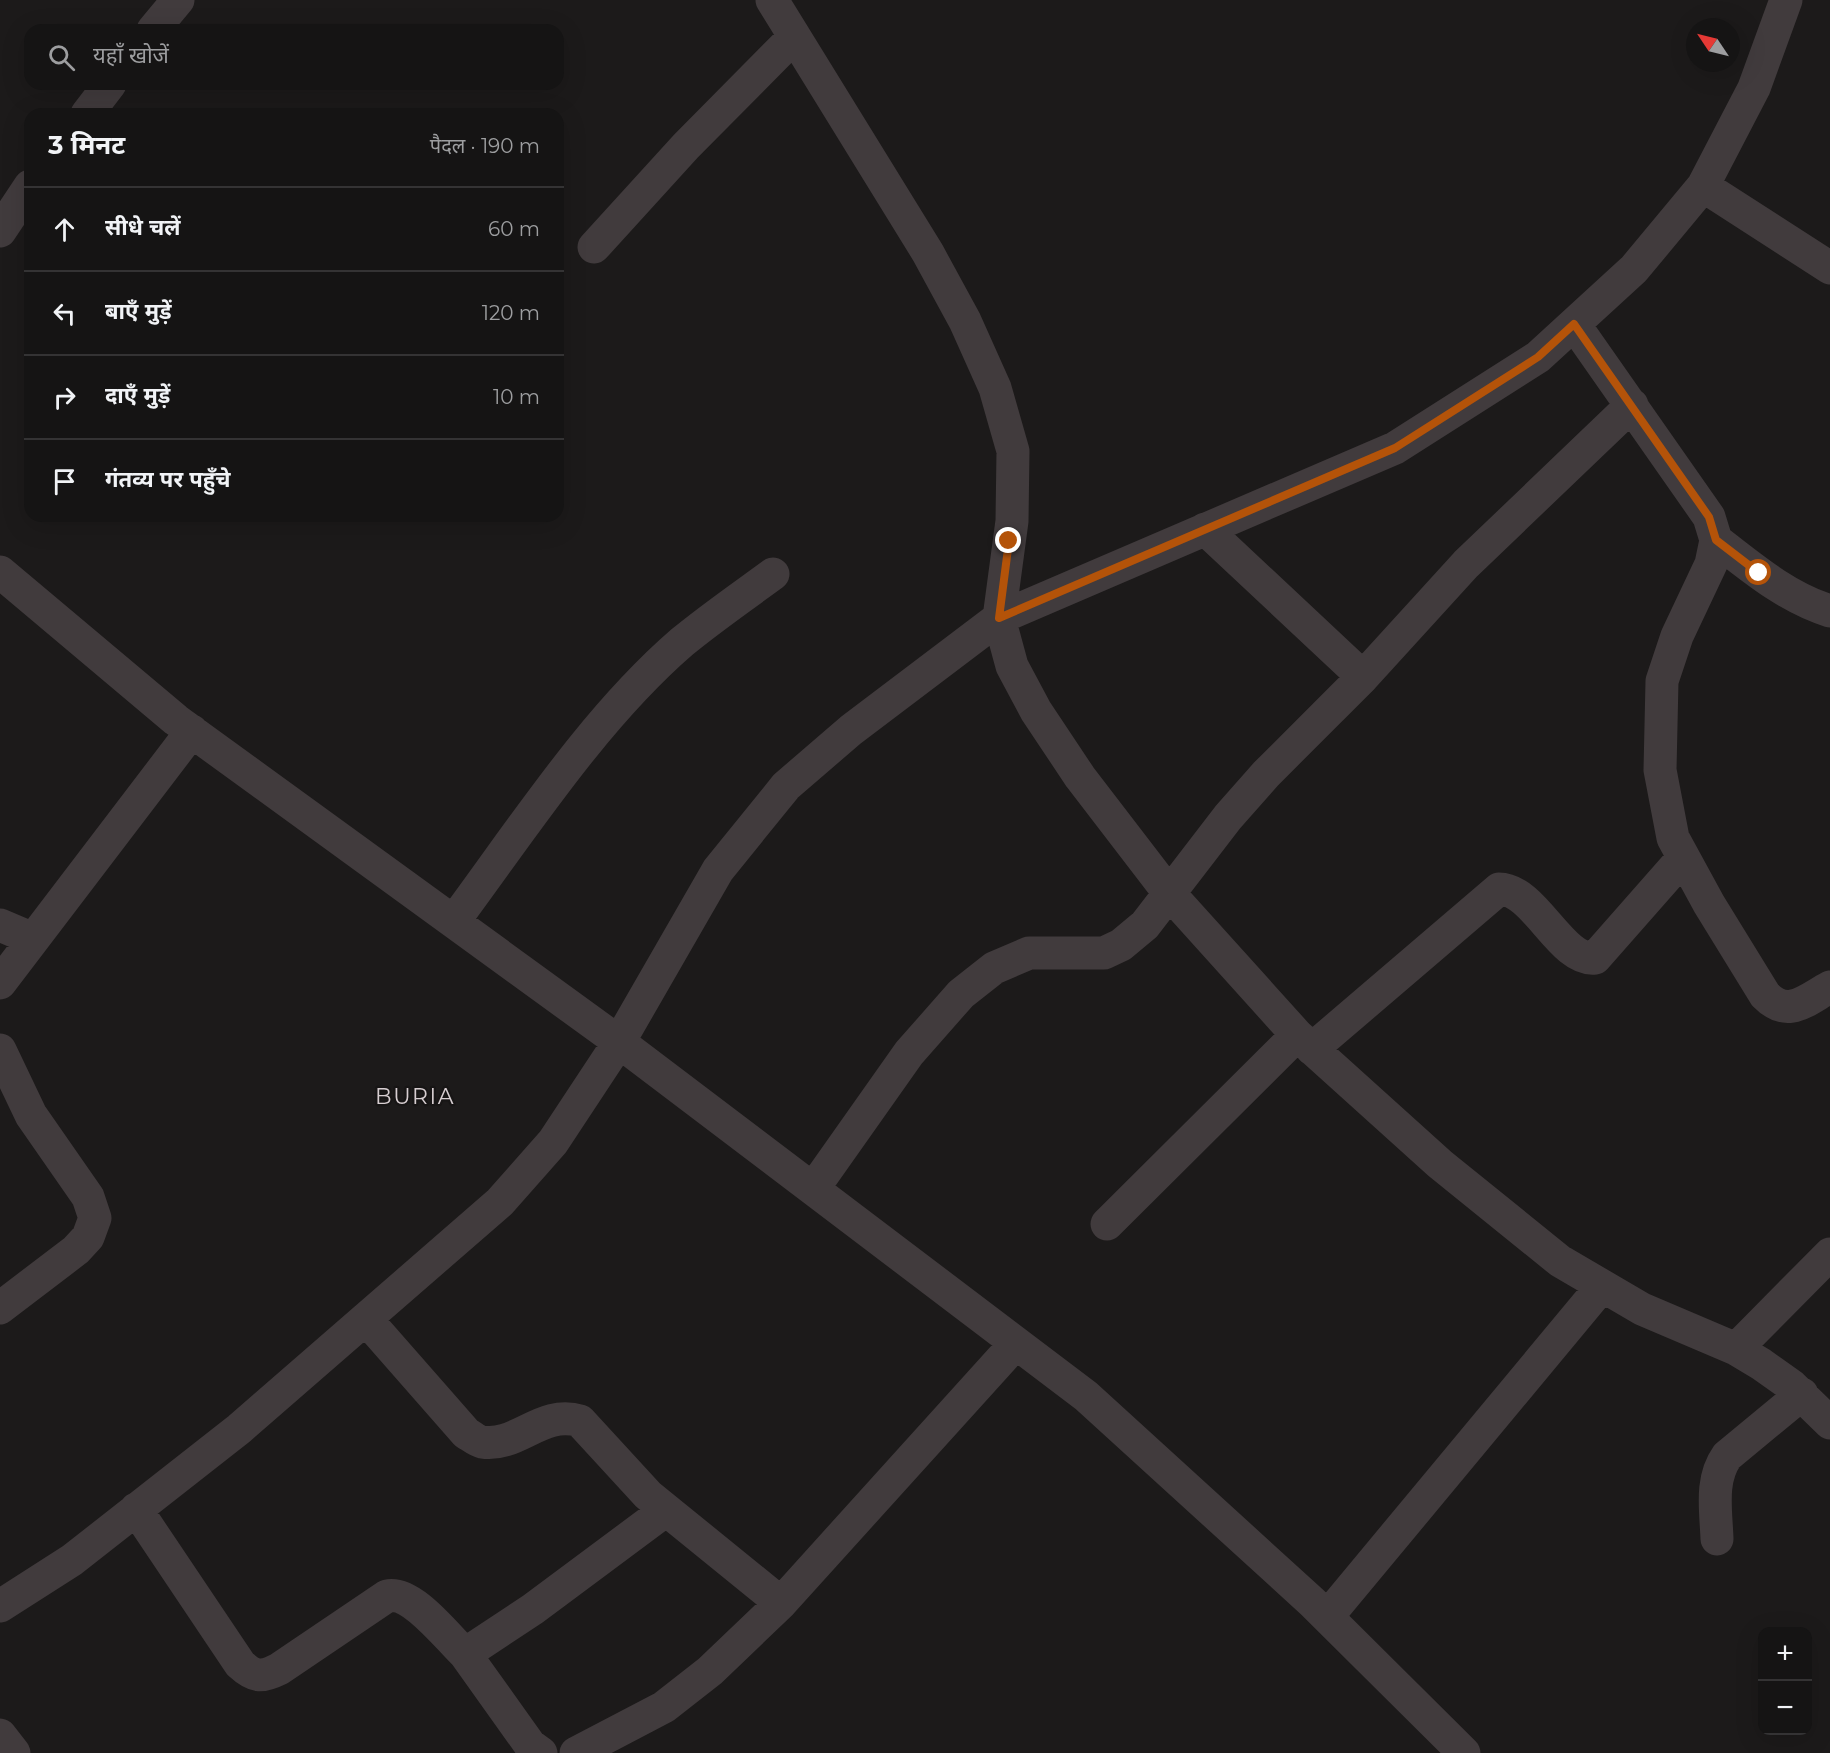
<!DOCTYPE html>
<html lang="hi">
<head>
<meta charset="utf-8">
<style>
	body { margin:0; font-family:Montserrat,"Noto Sans Devanagari",sans-serif; background:#1e1d1d; color:#f1f3f6 }
	.controls { position:absolute; right:18px; bottom:18px; display:grid; overflow:hidden; border-radius:12px; box-shadow:0 6px 24px #0002 }
	.controls button { width:54px; height:54px; display:grid; place-items:center; padding:0; border:0; border-bottom:2px solid #343334; background:#151414; color:#f1f3f6; font:30px sans-serif }
	.compass { position:absolute; left:1686px; top:18px; width:54px; height:54px; border-radius:50%; background:#151414; box-shadow:0 6px 24px #0002; rotate:305deg }
	.stop { position:absolute; width:18px; height:18px; margin:-14px; border:4px solid #b45309; border-radius:50%; background:#fff }
	.stop.end { background:#b45309; border-color:#fff; box-shadow:0 2px 6px #0008 }
	.list { margin:0; padding:0; list-style:none }
	h2 { display:flex; justify-content:space-between; align-items:center; height:78px; margin:0; padding:0 24px; font-size:26px }
	h2 small { font-size:20px; font-weight:400; color:#9d9ea0 }
	.list li { display:grid; grid-template-columns:39px 1fr auto; gap:18px; align-items:center; box-sizing:border-box; height:84px; padding:0 24px; border-top:2px solid #343334 }
	.list b { display:block; font-size:22px; white-space:nowrap }
	.list em { font-size:20px; font-style:normal; color:#9d9ea0 }
	.icon { flex:none; width:33px; height:33px; fill:none; stroke:currentColor; stroke-width:2; stroke-linecap:round; stroke-linejoin:round }
	.map { position:relative; flex:none; width:1830px; height:1753px; overflow:hidden }
	.search { position:absolute; background:#151414; box-shadow:0 6px 24px #0002; left:24px; top:24px; width:540px; height:66px; display:flex; align-items:center; gap:15px; box-sizing:border-box; padding:0 21px; border-radius:18px; color:#9d9ea0; font-size:22px }
	.panel { position:absolute; background:#151414; box-shadow:0 6px 24px #0002; left:24px; top:108px; width:540px; height:414px; border-radius:18px }
	.map>svg:first-child { display:block }
	.lines { fill:none; stroke-linecap:round; stroke-linejoin:round }
	.minor { stroke:#413b3d; stroke-width:33 }
	.route { stroke:#b45309; stroke-width:8 }
	.labels { text-anchor:middle; stroke-width:4.5; stroke-linejoin:round; paint-order:stroke }
	.quarter-label { font-size:22px; letter-spacing:1.5px; fill:#d7ced1; stroke:#171515 }
</style>
</head>
<body>
<div class="map">
<svg width="1830" height="1753" viewBox="0 0 1830 1753">
	<rect width="100%" height="100%" fill="#1c1a1a"/>
	<g class="lines">
		<path class="minor" d="M772,0L928,253L965,321L995,388L1013,451L1012,521L999,618L1012,666L1036,711L1080,777L1169,893L1297,1035L1440,1164L1560,1261L1642,1309L1736,1349L1761,1364L1792,1386L1830,1423
			M153,30L178,0
			M87,114L110,84
			M1703,186L1830,268
			M0,231L30,186
			M594,247L686,146L794,37
			M1574,324L1709,517L1716,540L1711,564L1677,636L1662,681L1660,770L1673,838L1709,904L1765,995C1788,1019 1806,1000 1830,987
			M1205,529L1363,677
			M1716,540C1752,568 1786,597 1830,611
			M0,572L176,720L619,1042L1086,1396L1312,1602L1464,1753
			M454,921C523,828 594,718 682,642C711,618 743,596 773,574
			M0,925L33,939
			M0,983L192,731
			M1312,1049L1499,889C1535,889 1561,962 1595,958L1683,858
			M0,1050L31,1115L88,1197L95,1218L88,1237L76,1250L0,1308
			M813,1189L909,1053L961,994L994,968L1029,953H1104L1121,945L1145,925L1228,817L1266,774L1363,677L1466,564L1632,405
			M1107,1224L1297,1035
			M366,1319L466,1433C471,1436 477,1441 482,1442C517,1448 542,1409 580,1421L648,1495L781,1603
			M1736,1349L1830,1254
			M136,1509L240,1664C254,1677 261,1678 279,1669L387,1596C412,1590 447,1637 465,1654L533,1609L666,1510
			M1717,1539C1716,1510 1710,1480 1727,1456L1802,1394
			M0,1606L72,1560L239,1429L500,1202L553,1142L619,1042L718,870L786,786L851,730L999,618L1395,448L1538,357L1634,269L1703,186L1754,88L1786,0
			M1327,1617L1602,1286
			M465,1654L530,1745L541,1753
			M0,1735L14,1753
			M576,1753L664,1707L710,1671L781,1603L1016,1343"/>
	</g>
	<g class="lines">
		<path class="route" d="M1009,541L999,618L1395,448L1538,357L1574,324L1709,517L1716,540L1759,573"/>
	</g>
	<g class="labels">
		<g class="quarter-label">
			<text x="415" y="1104">BURIA</text>
		</g>
	</g>
</svg>
<div class="controls">
<button>+</button>
<button>−</button>
</div>
<svg class="compass" viewBox="-18 -18 36 36"><path d="M0-13l5 13h-10z" fill="#e53935"/><path d="M0 13l5-13h-10z" fill="#9d9ea0"/></svg>
<div class="stop" style="left:1759px;top:573px"></div>
<div class="stop end" style="left:1009px;top:541px"></div>
<div class="search"><svg class="icon" aria-label="search" viewBox="0 0 24 24"><circle cx="10" cy="10" r="6"/><path d="M15 15l6 6"/></svg>यहाँ खोजें</div>
<section class="panel">
<h2>3 मिनट<small>पैदल · 190 m</small></h2>
<ul class="list">
<li><svg class="icon" aria-label="ahead" viewBox="0 0 24 24"><path d="M12 20V5M6 11l6-6 6 6"/></svg><div><b>सीधे चलें</b></div><em>60 m</em></li>
<li><svg class="icon" aria-label="left" viewBox="0 0 24 24"><path d="M17 20v-9H6M10 6l-5 5 5 5"/></svg><div><b>बाएँ मुड़ें</b></div><em>120 m</em></li>
<li><svg class="icon" aria-label="right" viewBox="0 0 24 24"><path d="M7 20v-9h11M14 6l5 5-5 5"/></svg><div><b>दाएँ मुड़ें</b></div><em>10 m</em></li>
<li><svg class="icon" aria-label="arrive" viewBox="0 0 24 24"><path d="M6 21V4h12l-3 4 3 4H6"/></svg><div><b>गंतव्य पर पहुँचे</b></div></li>
</ul>
</section>
</div>
</body>
</html>
